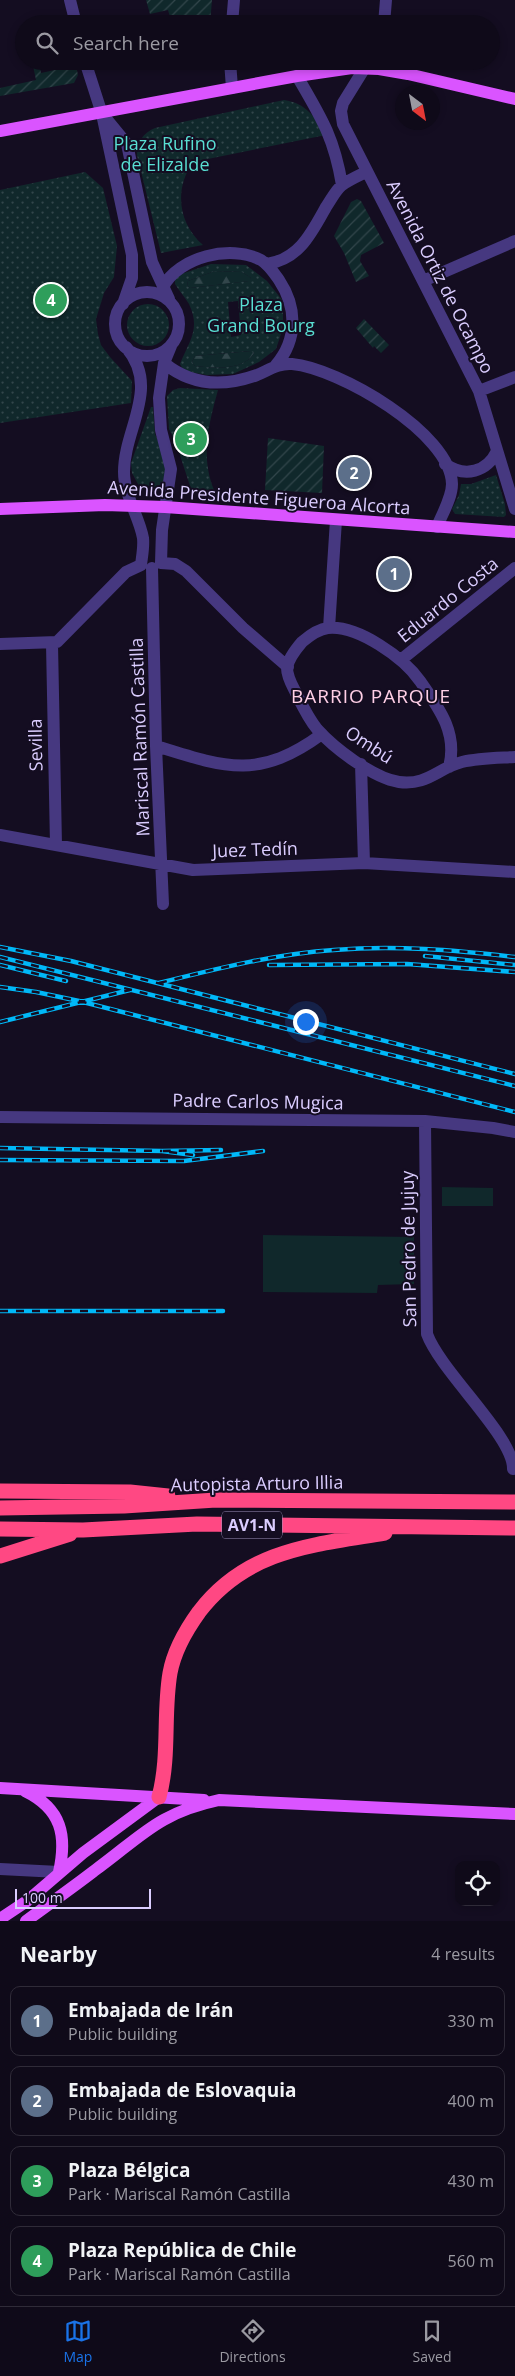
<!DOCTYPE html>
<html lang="en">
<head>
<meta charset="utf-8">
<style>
	body { margin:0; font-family:"Open Sans",sans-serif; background:#181322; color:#f1f3f6 }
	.controls { position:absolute; right:15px; bottom:15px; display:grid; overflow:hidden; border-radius:10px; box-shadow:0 2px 8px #0003 }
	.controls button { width:45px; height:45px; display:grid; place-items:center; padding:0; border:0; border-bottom:1px solid #2f2b38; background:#0f0a19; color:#f1f3f6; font:25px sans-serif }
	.compass { position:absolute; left:395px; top:85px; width:45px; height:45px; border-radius:50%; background:#0f0a19; box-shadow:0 2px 8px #0003; rotate:148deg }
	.scale { position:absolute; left:15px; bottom:12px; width:136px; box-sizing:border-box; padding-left:5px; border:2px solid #dbcdff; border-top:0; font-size:14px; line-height:18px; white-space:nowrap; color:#dbcdff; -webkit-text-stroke:4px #140d21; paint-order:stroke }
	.you { position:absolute; left:305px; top:1021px; width:18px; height:18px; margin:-12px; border:4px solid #fff; border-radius:50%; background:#1a73e8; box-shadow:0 0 0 8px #1a73e833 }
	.badge { display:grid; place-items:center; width:32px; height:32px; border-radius:50%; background:#1a73e8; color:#fff; font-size:16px; font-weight:700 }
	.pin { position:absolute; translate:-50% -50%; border:2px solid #fff; box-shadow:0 1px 5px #0006 }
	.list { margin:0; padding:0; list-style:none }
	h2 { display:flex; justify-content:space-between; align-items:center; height:65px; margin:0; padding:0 20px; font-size:21px }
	h2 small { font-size:16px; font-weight:400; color:#9b9aa2 }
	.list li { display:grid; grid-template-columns:32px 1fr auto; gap:15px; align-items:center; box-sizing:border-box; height:70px; margin:0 10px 10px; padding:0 10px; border:1px solid #2f2b38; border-radius:10px }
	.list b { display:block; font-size:19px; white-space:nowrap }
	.list p { margin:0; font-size:16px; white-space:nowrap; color:#9b9aa2 }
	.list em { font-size:16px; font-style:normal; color:#9b9aa2 }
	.icon { flex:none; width:28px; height:28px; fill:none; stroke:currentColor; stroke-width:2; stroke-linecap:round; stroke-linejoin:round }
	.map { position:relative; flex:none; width:515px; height:1921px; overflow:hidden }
	.search { position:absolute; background:#0f0a19; box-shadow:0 2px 8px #0003; left:15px; right:15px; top:15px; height:55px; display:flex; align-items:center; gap:12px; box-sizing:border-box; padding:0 18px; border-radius:28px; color:#9b9aa2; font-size:19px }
	.sheet { height:385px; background:#0f0a19 }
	nav { display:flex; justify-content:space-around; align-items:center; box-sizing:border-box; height:70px; border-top:1px solid #2f2b38; background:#0f0a19; font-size:14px; color:#9b9aa2 }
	nav a { display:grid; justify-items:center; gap:2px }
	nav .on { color:#1a73e8 }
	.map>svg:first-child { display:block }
	.forest { fill:url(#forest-firs) }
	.park { fill:url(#park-dots); fill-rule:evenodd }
	.garden { fill:url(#garden-furrows) }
	.pitch { fill:#10282b }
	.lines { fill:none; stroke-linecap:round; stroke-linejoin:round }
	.minor { stroke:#463880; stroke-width:12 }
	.major { stroke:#da54ff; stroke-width:12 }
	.highway { stroke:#ff4883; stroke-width:15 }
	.rail-casing { stroke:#00b8f8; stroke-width:4.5 }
	.rail { stroke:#140d21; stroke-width:2.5; stroke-dasharray:8; stroke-linecap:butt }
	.labels { text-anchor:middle; stroke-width:4; stroke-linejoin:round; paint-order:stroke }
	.shield { fill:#140d21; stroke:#9f93bc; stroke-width:1 }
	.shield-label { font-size:16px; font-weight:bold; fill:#dbcdff }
	.park-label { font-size:18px; fill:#59dfd3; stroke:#140d21 }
	.street-label { font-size:18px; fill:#dbcdff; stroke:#140d21 }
	.neighbourhood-label { font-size:19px; letter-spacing:1px; fill:#ffcfe6; stroke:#140d21 }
</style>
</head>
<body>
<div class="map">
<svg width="515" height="1921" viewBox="0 0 515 1921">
	<defs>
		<pattern id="forest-firs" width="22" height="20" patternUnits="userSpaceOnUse" patternTransform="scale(1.25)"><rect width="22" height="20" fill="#10282b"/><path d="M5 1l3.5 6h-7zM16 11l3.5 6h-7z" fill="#32464b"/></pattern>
		<pattern id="park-dots" width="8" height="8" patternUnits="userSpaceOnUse" patternTransform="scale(1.25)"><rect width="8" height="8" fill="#10282b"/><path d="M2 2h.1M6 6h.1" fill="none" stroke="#32464b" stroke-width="1.8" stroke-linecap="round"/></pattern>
		<pattern id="garden-furrows" width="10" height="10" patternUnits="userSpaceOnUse" patternTransform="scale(1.25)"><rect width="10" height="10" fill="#10282b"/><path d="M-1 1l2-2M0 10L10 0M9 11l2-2" fill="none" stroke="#32464b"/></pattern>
	</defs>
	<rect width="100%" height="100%" fill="#140d21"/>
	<path class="forest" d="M215,271L242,272L251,278L250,281L190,288L187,286L188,281Z
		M251,351L254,353C244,371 212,368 195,366L192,362L195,356Z"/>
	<path class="park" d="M284,100C306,103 315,117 326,135L193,162C174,189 178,223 203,245L161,253L137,155C137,142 143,133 155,128Z
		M85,172L103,188L117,246L114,277L104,293L96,319L98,334L101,345L110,357L132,381L131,403L0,423V190Z
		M211,264L246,265L267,281L283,301V328L276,349L259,362L233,374L207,375L184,371L180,364C189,341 201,329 189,304C185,297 179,291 175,284V279L181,274ZM215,271L242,272L251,278L249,281L190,288L187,286L188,281ZM238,301L241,335L231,337L228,302ZM250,351L254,353C244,371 212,368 195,366L192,362L195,356Z
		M127 325a21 21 0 1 1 42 0a21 21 0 1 1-42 0Z
		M180,388L218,390C209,423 200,456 214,490L191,489L176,443L169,429L167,396L173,390Z
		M151,407H153L155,434L167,461L163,483L151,490L139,486L132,473L131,463Z
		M496,475L505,504L506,515L504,517L455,514L452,509L459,495L461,484H471Z"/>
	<path class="garden" d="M146,0H212L210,24H172L168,10L150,14Z
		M32,61H39L41,73L68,67V61H75L78,75L74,83L0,96V88L36,80Z
		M357,199L361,201L384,243L361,255L360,261L369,276L356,282L344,253L334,236L351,202Z
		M364,319L389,345L381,353L374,346L373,348L356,328Z
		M268,438L324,446L322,493L265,490Z"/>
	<path class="pitch" d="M442,1187L493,1188V1206H442Z
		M263,1235L414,1237V1284L378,1285L377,1293L263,1292Z"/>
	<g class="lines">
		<path class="minor" d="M70,0L76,24
			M232,24L234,0
			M384,24L386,0
			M85,61L102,114L132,255V278L123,304
			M230,61L232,88
			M369,61L343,103L341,111L343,124L479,391L515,509
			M297,76C321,117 334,137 342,185
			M104,116L127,144L152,262L169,299
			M267,264C299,259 311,234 326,207C331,200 335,191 342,185C349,180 358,176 366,172
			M423,281L515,241
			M163,287C179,257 230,244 261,260C269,265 274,273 279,280C297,307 298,339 276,365
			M115 324a32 32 0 1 1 64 0a32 32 0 1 1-64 0Z
			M126,347C161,388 124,428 124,472C124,495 139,516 143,538C144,547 142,556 141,565
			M164,363C192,386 224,387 257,375C269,370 278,363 292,364C338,368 451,433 452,484C452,498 442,514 437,527
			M479,391L515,377
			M445,464C465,478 487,472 497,451
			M161,563L162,530L171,469L161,430L159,398L164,363L171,346
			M161,563L175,564L186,571L243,628L288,667
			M152,568L156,746L163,904
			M329,628L336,520
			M0,644L57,642L126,572L141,565
			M52,644L56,845
			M402,659L515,568
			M156,746C226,768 259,780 322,734
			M361,764L364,863
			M449,767C458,733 439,708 420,681C404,658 358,625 328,628C319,629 309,636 302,642C296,649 288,659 287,668C287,677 292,685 296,693C302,705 308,718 317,729C334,748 373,778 399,782C427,786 438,768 462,762C479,758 498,758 515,757
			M0,835L193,870L364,863L515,872
			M0,1117L425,1121L493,1128L515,1132
			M425,1121L427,1334C441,1372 514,1437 513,1469
			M0,1869L59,1872"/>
		<path class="major" d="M0,131L297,76L352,68L379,69L408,74L515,99
			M0,509L105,505L165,507L515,532
			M0,1788L204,1800
			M25,1791C62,1809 67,1836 59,1872
			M0,1919L27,1901L83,1853L159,1797
			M26,1921C49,1904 72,1888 94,1871C142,1836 158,1813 219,1800L515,1814"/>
		<path class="highway" d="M0,1491L130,1492L168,1496
			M0,1508L124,1506L216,1500L515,1502
			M0,1529L83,1530L197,1524L515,1528
			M0,1556L70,1534
			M159,1797C170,1756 163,1714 170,1673C174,1651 186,1630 199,1612C247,1549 313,1545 385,1533"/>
		<g class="rail-casing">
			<path id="rail" d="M0,947L71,961L515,1074
				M425,956L515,965
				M0,957L515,1086
				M0,965L66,981
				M269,965L407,964L515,972
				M159,983C216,969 274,954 334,950C395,945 454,950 515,957
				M0,987L36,992L79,1001L515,1112
				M0,1022L130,990
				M0,1148L162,1151
				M193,1155L162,1151L221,1150
				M0,1160L184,1161L263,1151
				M0,1311H223"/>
		</g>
		<use href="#rail" class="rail"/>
	</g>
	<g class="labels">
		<rect class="shield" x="222" y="1511.5" width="60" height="27" rx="4"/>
		<g class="shield-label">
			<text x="252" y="1531">AV1-N</text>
		</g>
		<g class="park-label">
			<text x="165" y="150">Plaza Rufino<tspan x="165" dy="21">de Elizalde</tspan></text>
			<text x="261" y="311">Plaza<tspan x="261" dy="21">Grand Bourg</tspan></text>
		</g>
		<g class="street-label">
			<text transform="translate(440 277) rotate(63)" y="6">Avenida Ortiz de Ocampo</text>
			<text transform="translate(259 498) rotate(4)" y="6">Avenida Presidente Figueroa Alcorta</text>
			<text transform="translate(448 600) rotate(-39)" y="6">Eduardo Costa</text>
			<text transform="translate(140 737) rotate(-92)" y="6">Mariscal Ramón Castilla</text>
			<text transform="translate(36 745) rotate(-91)" y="6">Sevilla</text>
			<text transform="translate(369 745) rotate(33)" y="6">Ombú</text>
			<text transform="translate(255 850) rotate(-2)" y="6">Juez Tedín</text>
			<text transform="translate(258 1102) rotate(1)" y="6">Padre Carlos Mugica</text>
			<text transform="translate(409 1249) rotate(-91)" y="6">San Pedro de Jujuy</text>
			<text transform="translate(257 1484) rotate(-1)" y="6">Autopista Arturo Illia</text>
		</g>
		<g class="neighbourhood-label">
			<text x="371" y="703">BARRIO PARQUE</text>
		</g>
	</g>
</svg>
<div class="controls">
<button><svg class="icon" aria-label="locate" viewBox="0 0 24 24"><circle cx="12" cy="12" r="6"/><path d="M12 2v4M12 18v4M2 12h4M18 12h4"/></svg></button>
</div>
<svg class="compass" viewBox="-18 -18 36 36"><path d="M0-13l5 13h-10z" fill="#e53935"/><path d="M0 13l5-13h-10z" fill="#9b9aa2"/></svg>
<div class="scale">100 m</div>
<div class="you"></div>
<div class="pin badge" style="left:394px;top:574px;background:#5c6f8a">1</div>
<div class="pin badge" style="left:354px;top:473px;background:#5c6f8a">2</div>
<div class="pin badge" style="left:191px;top:439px;background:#2e9e5b">3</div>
<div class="pin badge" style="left:51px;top:300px;background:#2e9e5b">4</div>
<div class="search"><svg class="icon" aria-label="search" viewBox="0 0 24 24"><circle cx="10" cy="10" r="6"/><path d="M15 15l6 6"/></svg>Search here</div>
</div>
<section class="sheet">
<h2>Nearby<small>4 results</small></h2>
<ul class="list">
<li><span class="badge" style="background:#5c6f8a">1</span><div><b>Embajada de Irán</b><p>Public building</p></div><em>330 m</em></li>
<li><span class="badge" style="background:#5c6f8a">2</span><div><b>Embajada de Eslovaquia</b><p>Public building</p></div><em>400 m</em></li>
<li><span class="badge" style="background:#2e9e5b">3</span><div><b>Plaza Bélgica</b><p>Park · Mariscal Ramón Castilla</p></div><em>430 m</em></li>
<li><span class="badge" style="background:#2e9e5b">4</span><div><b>Plaza República de Chile</b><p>Park · Mariscal Ramón Castilla</p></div><em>560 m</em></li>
</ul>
</section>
<nav>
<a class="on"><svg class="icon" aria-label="map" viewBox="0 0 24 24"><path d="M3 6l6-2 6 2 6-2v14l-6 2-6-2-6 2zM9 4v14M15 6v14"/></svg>Map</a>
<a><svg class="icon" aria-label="directions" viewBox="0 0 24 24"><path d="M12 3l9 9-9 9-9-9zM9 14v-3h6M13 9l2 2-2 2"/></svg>Directions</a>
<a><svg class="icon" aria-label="saved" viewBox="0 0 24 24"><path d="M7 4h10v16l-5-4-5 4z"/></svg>Saved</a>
</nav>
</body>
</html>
